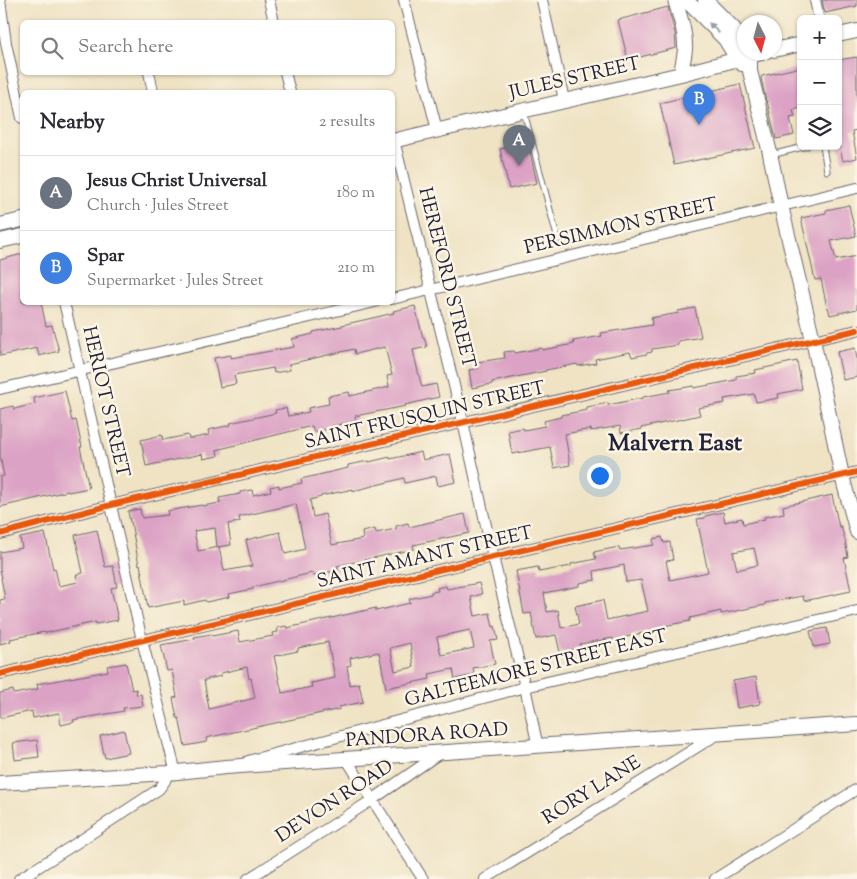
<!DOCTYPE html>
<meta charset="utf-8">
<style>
:root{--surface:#fff;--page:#f2f2f3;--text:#2b2b33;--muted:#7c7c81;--line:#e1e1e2;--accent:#1f6fb2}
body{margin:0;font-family:"Sorts Mill Goudy",serif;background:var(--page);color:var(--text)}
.controls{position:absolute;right:15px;top:15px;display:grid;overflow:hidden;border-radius:8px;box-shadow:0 1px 4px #0004}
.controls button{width:45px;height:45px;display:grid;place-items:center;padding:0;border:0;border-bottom:1px solid var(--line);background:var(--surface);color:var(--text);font:25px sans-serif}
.compass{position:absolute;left:737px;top:15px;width:45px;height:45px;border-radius:50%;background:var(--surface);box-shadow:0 1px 4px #0004;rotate:174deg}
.you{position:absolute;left:599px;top:475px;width:18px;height:18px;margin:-12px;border:4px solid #fff;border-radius:50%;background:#1a73e8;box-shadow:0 0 0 8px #1a73e833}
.badge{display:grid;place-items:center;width:32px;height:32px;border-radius:50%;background:var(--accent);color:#fff;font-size:16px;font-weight:700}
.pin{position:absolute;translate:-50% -41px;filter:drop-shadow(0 1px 2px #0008)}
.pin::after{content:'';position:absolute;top:26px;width:18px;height:15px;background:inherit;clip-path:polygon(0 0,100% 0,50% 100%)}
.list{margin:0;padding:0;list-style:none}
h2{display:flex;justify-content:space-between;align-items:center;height:65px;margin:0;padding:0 20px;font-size:21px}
h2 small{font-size:16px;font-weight:400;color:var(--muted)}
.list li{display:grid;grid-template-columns:32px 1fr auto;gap:15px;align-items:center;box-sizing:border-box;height:75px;padding:0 20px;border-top:1px solid var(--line)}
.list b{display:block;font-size:19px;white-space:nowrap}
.list p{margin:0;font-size:16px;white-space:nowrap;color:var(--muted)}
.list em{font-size:16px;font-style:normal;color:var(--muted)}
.icon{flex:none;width:28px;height:28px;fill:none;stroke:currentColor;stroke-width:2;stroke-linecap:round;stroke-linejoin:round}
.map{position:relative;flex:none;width:857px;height:879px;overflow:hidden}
.search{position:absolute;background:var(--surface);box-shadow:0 1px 4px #0004;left:20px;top:20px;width:375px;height:55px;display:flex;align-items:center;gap:12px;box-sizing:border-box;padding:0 18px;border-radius:8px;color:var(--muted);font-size:19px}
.panel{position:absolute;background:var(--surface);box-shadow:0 1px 4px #0004;left:20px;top:90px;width:375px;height:215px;border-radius:8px}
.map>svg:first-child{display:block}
.building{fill:#dca2c5;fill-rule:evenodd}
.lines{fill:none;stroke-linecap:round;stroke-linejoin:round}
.lane-casing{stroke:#6a666b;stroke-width:7}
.street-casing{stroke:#6a666b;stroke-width:12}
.secondary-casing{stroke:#6a666b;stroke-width:16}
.lane{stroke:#fff;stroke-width:5}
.street{stroke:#fff;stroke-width:10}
.secondary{stroke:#fff;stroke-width:14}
.cycleway-casing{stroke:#fcf5e5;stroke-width:9}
.cycleway{stroke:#e8590c;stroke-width:6}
.oneway{fill:#9c9ca7}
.labels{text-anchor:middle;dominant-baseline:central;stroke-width:5;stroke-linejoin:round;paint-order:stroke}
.street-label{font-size:19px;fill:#22223b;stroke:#fcf5e5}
.district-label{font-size:24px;font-weight:bold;fill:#22223b;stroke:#fcf5e5}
</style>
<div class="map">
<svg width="857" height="879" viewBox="0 0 857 879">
<rect width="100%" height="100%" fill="#fcf5e5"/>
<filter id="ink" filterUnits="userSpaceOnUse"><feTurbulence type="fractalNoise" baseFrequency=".02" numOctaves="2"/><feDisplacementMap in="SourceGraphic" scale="10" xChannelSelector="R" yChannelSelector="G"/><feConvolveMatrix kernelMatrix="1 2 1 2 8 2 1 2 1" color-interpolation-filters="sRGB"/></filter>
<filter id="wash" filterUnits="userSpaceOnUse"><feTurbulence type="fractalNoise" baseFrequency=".0096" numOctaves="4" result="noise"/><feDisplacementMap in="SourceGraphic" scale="20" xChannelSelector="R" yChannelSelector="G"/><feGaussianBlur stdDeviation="1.12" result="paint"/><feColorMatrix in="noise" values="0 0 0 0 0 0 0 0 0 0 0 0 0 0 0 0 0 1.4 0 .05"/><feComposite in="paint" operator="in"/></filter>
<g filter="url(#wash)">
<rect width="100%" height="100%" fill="#efe3c4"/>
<g id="blocks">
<!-- building -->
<path class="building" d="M822,0H857V6L825,13Z
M668,7L675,33L676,48L628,60L618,20Z
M857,57V130L852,131L857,158L843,161L838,140V60Z
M801,67V108L793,110L795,117L790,118L794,135L776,139L767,101H766L761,78L762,76Z
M740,84L755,148L674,165L660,103Z
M528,143L537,183L509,189L500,149Z
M849,205L856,236L831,241L836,260L857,256V309L830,315L828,307L827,308L821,279L815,280L801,218L826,213V210Z
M22,254V302H41L46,326L52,325L59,351L39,356L37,348L0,356V260Z
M415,306L423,338L424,337L427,347L413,350L418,372L422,387L436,384L439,397L405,405L406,406L355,416L356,421L332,426L333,428L314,432L312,426L224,448L217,450L218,456L203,459L202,454L146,466L141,440L162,435L163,440L188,435L189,439L209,435L208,430L231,425L230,423L276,413L275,410L286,408L288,416L309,412L308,408L329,404L328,396L349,392L350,396L389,387L387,376L392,375L385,347L355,354L354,349L289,364L290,370L274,373L273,368L234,375L236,384L220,387L214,358L231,355V358L294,347L292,339L313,334V332L342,326V325L394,313L393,311Z
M695,308L701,337L678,341V345L652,349V352L647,353V354L632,357L630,352L595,359L596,363L578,366L577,364L546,370V371L492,382V384L472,388L469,370L479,368L477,362L505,358L504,352L514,351L515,353L542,348V350L574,344L573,341L602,336L601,333L652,325L651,318L679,313L678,311Z
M855,348L857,359V377L843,380L837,352Z
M797,361L802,389L778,394L779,398L756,402L754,394L724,399L725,403L698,408L700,415L641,428L642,429L621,433L620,426L591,431V429L565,434L570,465L554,468L550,447L512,454L508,431L523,428L524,430L545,426L544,421L561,417V415L587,410V407L608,403V405L643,398V397L670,392L669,390L694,386V388L736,380V376L756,373L755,370Z
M65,391L72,421L76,420L82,447H80L89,488L68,492V491L0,507V477L4,476L0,456V409L13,406L14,409L35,404L34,398Z
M421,452L423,460L450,454L456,482L438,486L436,476L405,483L404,478L353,491V489L321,496V497L310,500L313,517L325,514L332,545L363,539L362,532L375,529L376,533L396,529V526L408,523L409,527L465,514L469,533L413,545L414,549L337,566L338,570L313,576L312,573L253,587V589L229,594L230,597L206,602L205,600L184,605V601L148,608L140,564L139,565L131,522H130L128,511L140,509L142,518L168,515L167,511L202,505V506L220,503L219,498L240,494V492L252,490L253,495L271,491L270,487L279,485V488L302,483L301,479L348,468V465L369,461V462L390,457V459ZM296,504L305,549L285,554L280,532L246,540L252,566L224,571L219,547L198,551L194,531L215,528L217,547L231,545L228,524L240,522L239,517Z
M832,495L839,527L841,526L845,540L848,557L844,558L851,591L804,601L803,596L765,603V605L721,614V611L690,618V621L663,626V628L613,640V638L580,644L581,648L560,652L556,635L536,639L531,613L524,614L516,571L538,567L539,572L571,566V564L596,559L594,552L619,547L620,550L654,545L653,539L662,537L664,543L670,542L673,560L666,561L670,580L708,572L697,519L705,518V516L723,512L725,522L742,518L743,524L765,519L764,517L784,513L783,506ZM754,548L758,565L737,570L733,552ZM624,565L626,582L641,580L648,611L607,620L603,600L575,606L579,624L561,628L558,610L547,612L544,593L579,586V583L595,580L594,571Z
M97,530L105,567L113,566L117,587L111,588L118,620L96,624V622L45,633L44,632L10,639L11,641L0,644V600L5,599L1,578H2L0,570V552L22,548L20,538L45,533L53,569L55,568L59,586L78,582L76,575L83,573L75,535Z
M479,583L482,594L471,597L475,616L490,613L493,627L495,626L498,640L490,641L495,664L473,668L474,675L455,679L453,669L429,674L430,679L386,688L379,652L350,658L351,665L347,666L350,685L359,683L363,702L339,707L340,709L206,738L207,742L185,746L179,718H177L173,698L177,697L172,670L167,671L161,645L195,639L194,637L212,634V636L238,631L240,642L273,636L272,633L278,632L277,628L286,626L287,628L376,608V611L410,603L409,599L431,594V592L438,591L437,588L446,586L447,589ZM470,630L474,648L441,655L437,637ZM328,642L335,678L311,683L312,687L282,693L274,656L298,651V648ZM410,643L414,667L395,671L390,648ZM247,667L249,679L251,678L255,698L209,709L204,680L221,676V673Z
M827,628L830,644L814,647L810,631Z
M126,663L132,690L136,689L137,695L141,694L143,706L123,708L124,711L73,720L74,722L61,725L59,713L33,718L32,711L0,718V693L13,690L14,694L38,689L37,684L108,671L107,666Z
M756,677L760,704L737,708L733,681Z
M124,730L129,753L105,758L100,736Z
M37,740L39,757L15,760L13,743Z"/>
</g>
</g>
<g filter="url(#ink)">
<use href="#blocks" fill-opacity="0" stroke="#6a666b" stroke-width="1"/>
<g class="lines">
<!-- lane casing -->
<g class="lane-casing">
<path id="lane" d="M524,112L558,240
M823,146L827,171
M771,155L807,146"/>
</g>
<!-- street casing -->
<g class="street-casing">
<path id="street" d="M0,0L6,43L22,118
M269,0L274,22
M404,0L437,130
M542,0L564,100
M815,0L819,19
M149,72L153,92
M285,72L290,92
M394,140L463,422L493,557L525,687L538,747
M392,299L857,188
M64,302L142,640L176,773
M0,389L375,302
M0,534L111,505L857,330
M0,674L493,557L857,472
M347,760L423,879
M248,761L525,687L857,611
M19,879L72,846L159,789L165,781L168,773
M248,879L372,800L440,753
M485,879L718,734
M715,879L857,789"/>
</g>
<!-- secondary casing -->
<g class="secondary-casing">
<path id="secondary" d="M675,0C680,17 686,33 685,50C684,58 682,66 681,74
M686,0L725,39L737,59L742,64
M705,0L734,29L744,46
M838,35L857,31
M774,50L801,44
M748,52L750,56V71L769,149L781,206L813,340L842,476L857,532
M392,141L681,74L765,52
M0,225L22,220
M0,241L22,236
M0,783L168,773L226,767L857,724"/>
</g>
<!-- lane -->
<use href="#lane" class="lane"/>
<!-- street -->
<use href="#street" class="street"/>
<!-- secondary -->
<use href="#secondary" class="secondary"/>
<!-- cycleway casing -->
<g class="cycleway-casing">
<path id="cycleway" d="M0,534L111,505L857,330
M0,674L493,557L857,472"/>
</g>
<!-- cycleway -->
<use href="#cycleway" class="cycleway"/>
</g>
<!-- one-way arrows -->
<defs><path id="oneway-solid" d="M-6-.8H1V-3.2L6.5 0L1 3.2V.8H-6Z" transform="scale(1.25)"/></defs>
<use class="oneway" href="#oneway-solid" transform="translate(714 28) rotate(-135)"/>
</g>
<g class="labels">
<!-- street labels -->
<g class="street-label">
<text transform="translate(575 79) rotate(-13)">JULES STREET</text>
<text transform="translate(621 227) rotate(-13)">PERSIMMON STREET</text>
<text transform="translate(446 278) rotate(76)">HEREFORD STREET</text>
<text transform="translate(105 402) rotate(77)">HERIOT STREET</text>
<text transform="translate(425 416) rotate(-13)">SAINT FRUSQUIN STREET</text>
<text transform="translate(425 558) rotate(-13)">SAINT AMANT STREET</text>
<text transform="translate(536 669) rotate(-14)">GALTEEMORE STREET EAST</text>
<text transform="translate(427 736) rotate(-4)">PANDORA ROAD</text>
<text transform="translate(592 791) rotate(-32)">RORY LANE</text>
<text transform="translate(335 802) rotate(-33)">DEVON ROAD</text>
</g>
<!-- district labels -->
<g class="district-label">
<text x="675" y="444">Malvern East</text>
</g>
</g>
</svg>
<div class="controls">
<button>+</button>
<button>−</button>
<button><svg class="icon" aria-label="layers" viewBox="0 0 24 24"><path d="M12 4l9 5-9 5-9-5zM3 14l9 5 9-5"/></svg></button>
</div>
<svg class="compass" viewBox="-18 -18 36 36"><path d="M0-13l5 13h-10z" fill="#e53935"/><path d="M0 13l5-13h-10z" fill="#7c7c81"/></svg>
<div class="you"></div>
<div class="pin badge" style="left:519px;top:166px;background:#6b7280">A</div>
<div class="pin badge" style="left:699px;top:125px;background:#3f7fe0">B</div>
<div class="search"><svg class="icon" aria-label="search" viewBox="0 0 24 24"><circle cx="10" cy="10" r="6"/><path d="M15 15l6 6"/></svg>Search here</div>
<section class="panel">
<h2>Nearby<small>2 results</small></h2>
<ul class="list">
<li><span class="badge" style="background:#6b7280">A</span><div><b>Jesus Christ Universal</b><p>Church · Jules Street</p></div><em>180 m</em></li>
<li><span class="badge" style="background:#3f7fe0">B</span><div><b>Spar</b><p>Supermarket · Jules Street</p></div><em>210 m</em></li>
</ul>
</section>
</div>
